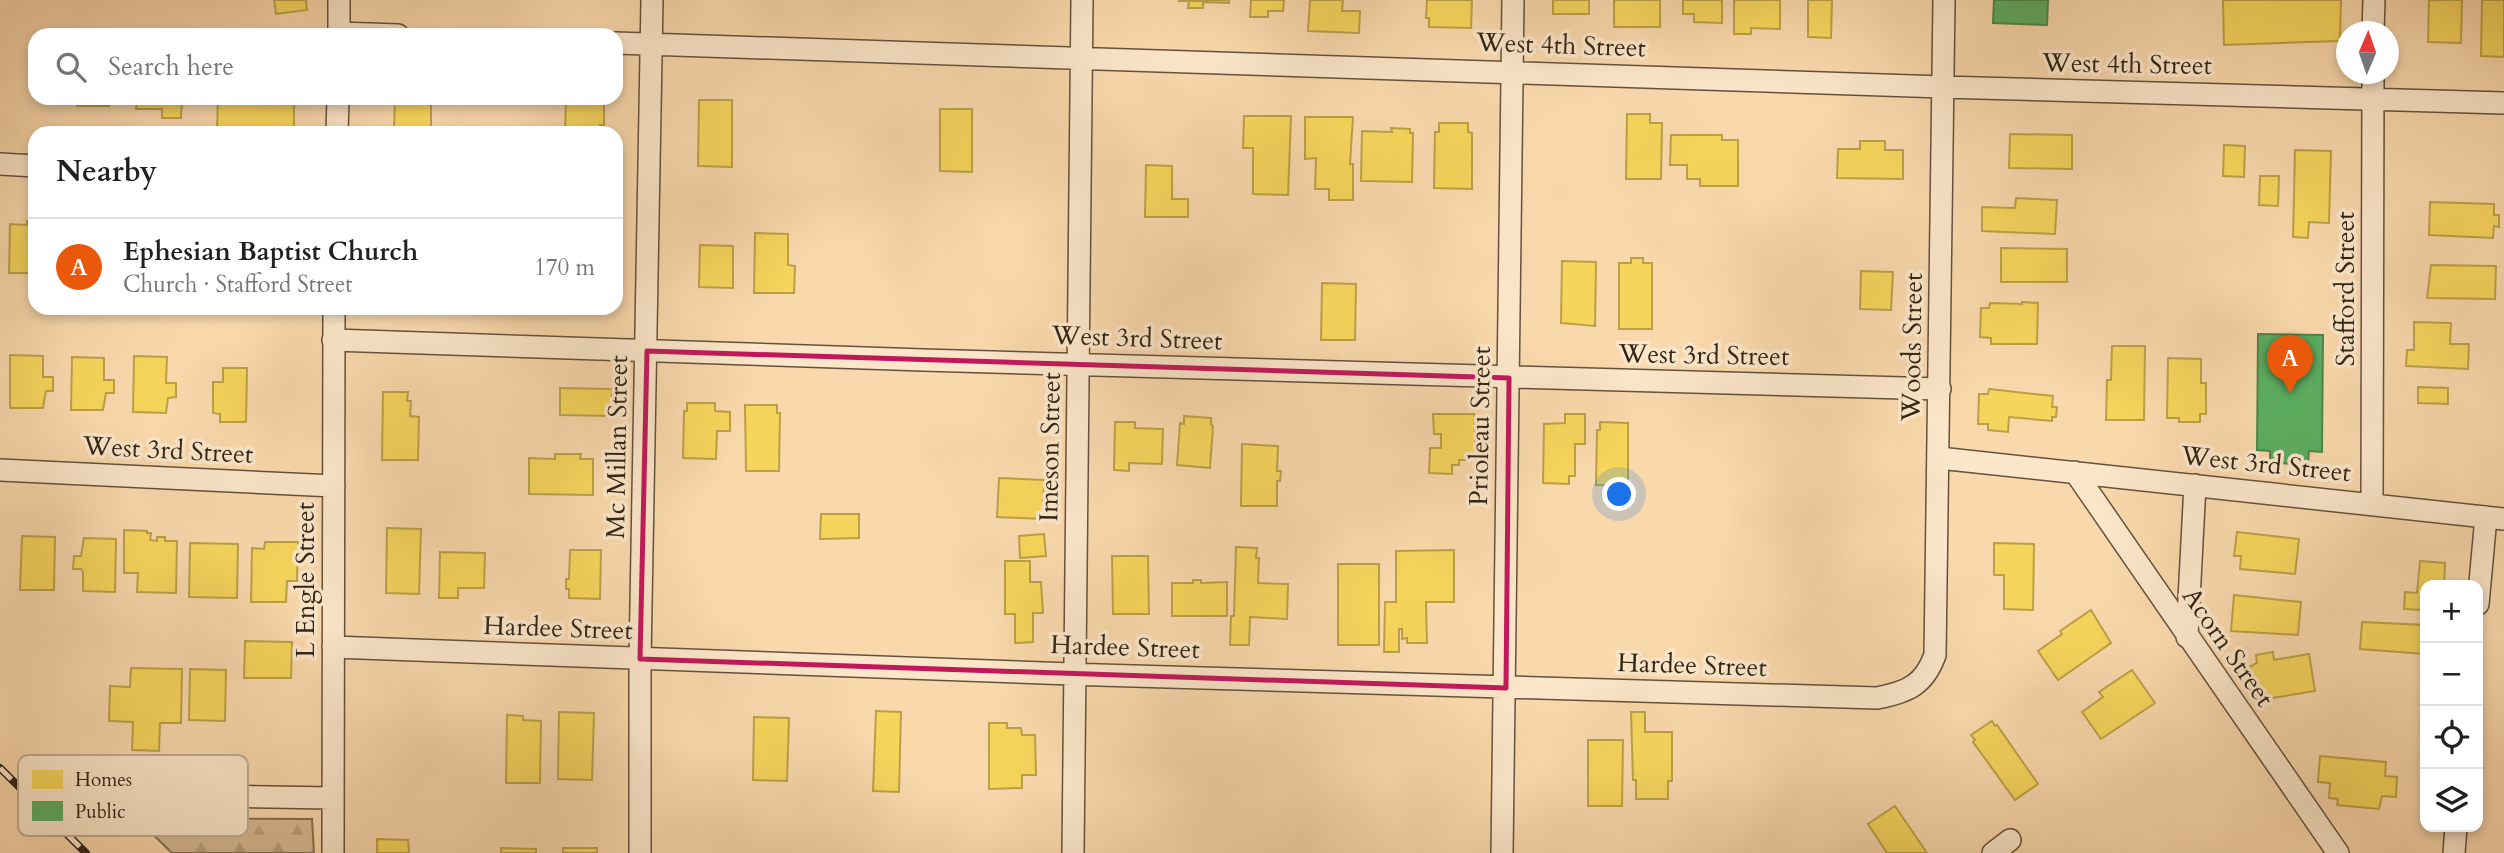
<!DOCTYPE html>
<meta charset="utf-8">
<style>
:root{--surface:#fff;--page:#f2f2f2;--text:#202124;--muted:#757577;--line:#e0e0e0;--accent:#ea580c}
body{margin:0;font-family:Cardo,serif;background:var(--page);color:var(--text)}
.controls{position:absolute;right:21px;bottom:21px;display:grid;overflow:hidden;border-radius:14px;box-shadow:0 4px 10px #0003}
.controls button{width:63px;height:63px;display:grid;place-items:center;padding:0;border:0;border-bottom:2px solid var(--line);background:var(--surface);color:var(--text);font:35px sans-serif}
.compass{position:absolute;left:2336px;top:21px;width:63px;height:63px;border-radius:50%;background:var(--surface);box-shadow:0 4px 10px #0003;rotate:2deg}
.you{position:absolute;left:1620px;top:495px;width:24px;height:24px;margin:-18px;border:5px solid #fff;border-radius:50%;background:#1a73e8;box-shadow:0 0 0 10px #1a73e833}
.badge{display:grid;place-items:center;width:46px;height:46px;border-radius:50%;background:var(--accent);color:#fff;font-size:23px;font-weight:700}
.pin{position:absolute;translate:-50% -58px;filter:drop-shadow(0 2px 4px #0008)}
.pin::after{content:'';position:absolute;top:37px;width:24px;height:21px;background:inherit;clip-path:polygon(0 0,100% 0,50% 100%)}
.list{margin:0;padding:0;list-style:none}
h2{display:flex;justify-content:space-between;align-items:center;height:91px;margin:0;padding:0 28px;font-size:30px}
h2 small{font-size:23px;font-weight:400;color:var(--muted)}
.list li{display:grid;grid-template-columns:46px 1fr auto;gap:21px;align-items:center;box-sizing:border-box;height:98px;padding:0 28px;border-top:2px solid var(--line)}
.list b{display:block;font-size:26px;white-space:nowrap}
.list p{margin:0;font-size:23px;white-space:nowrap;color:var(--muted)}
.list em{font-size:23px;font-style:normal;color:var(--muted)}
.icon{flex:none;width:38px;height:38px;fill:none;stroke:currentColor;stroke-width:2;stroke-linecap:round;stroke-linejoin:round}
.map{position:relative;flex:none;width:2504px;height:853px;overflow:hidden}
.search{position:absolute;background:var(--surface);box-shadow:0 4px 10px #0003;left:28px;top:28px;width:595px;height:77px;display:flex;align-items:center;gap:18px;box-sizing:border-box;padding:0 24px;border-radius:21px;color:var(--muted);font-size:26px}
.panel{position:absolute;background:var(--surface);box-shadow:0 4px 10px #0003;left:28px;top:126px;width:595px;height:189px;border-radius:21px}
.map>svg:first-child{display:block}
.forest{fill:url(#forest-firs);stroke:#847054;stroke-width:2}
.homes{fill:#f6d55c;stroke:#bba047;stroke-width:2}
.public{fill:#5aae61;stroke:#4e854a;stroke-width:2}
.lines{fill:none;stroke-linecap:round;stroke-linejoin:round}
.street-casing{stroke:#64523c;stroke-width:24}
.street{stroke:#fbe6c9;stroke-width:21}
.rail-casing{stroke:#322516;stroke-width:8}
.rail{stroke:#fbe6c9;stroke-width:5;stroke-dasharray:16;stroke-linecap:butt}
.marked{fill:none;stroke:#c2185b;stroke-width:5;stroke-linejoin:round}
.labels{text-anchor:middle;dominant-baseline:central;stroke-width:7;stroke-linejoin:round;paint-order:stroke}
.street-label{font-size:26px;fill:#322516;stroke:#fbe6c9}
.key{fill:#fbe6c9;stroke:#bfac93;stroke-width:2}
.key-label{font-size:19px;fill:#322516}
</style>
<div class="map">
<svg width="2504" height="853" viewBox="0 0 2504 853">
<defs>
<pattern id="forest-firs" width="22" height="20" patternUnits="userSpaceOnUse" patternTransform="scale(1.75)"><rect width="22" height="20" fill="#d7ba92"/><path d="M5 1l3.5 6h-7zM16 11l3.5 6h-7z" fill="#b9a07d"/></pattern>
</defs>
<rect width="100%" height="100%" fill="#f9d8ac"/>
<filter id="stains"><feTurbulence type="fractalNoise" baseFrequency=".00286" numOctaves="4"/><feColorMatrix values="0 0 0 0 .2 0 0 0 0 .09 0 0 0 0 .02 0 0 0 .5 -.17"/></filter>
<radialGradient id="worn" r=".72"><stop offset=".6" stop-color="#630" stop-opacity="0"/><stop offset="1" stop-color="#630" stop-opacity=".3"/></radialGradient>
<!-- forest -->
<path class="forest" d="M136,818L312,819L314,853H172Z"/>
<!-- homes -->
<path class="homes" d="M274,0H306L307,10L276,14Z
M1229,0V3L1203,2V8H1188L1189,1H1178Z
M1251,0H1284L1283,11H1268V17H1250Z
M1310,0H1343L1342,11H1360L1359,33L1308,31Z
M1427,0H1472L1471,28L1429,27V18H1426Z
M1553,0H1589V14H1553Z
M1614,0H1660V27H1614Z
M1683,0H1722V23L1694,22V14H1683Z
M1734,0H1780V29L1751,28V34H1734Z
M1808,0H1832L1831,38L1808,37Z
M2223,0H2341L2340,41L2224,45Z
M2429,0H2462L2461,43L2428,42Z
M2482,0H2504V57L2481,56Z
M77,98H109V106H77Z
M137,98H182L181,118H162V109H136Z
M218,98H294V130L217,129Z
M395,98H431V133H386V127L394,128Z
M566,98H604V126L600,125V133H565Z
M699,100H732V167L698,166Z
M940,109H972V172L940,171Z
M1627,114H1650V123H1662L1661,179H1626Z
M1244,116H1291L1288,195L1253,194V148H1243Z
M1305,117H1353L1350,164H1353V200H1329V189H1315L1316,158L1305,159Z
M1439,123H1468V132L1472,133V189L1434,188L1435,132H1439Z
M1391,128L1410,129V133H1413L1412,182L1361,181L1362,131L1392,132Z
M2010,134L2072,135V169L2009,168Z
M1671,135H1722V140H1738V186H1700V179H1687V165H1670Z
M1860,141H1885V150H1903V179L1837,178L1838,149H1860Z
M2224,145L2245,146L2244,177L2223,176Z
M2295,150L2331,151L2329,223L2309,222L2308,238L2293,237Z
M1146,165L1172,166V199H1188V217H1145Z
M2260,176H2279L2278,206L2259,205Z
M2016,198L2057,200L2055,234L1982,231V207L2015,208Z
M2430,202L2494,204V215H2499V227L2494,226L2493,238L2429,235Z
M27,221H35V273H9L10,224L27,225Z
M755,233L788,234V265L795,266L794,293H754Z
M700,245L733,246V288L699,287Z
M2001,248L2067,249V282H2001Z
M1631,258H1643V263H1652V329H1619V263H1631Z
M1562,261L1596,262L1595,326L1561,323Z
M2431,265L2496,266L2495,299L2427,298Z
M1861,271L1893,272L1891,310L1860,309Z
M1322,283L1356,284L1355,340H1321Z
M2022,302L2038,303L2037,344H1991V338L1980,337L1981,308H1989L1990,303L2022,304Z
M2414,322L2451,323L2450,344H2469L2468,369L2406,366L2407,350H2414Z
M2112,346H2145L2144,420H2106L2107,380H2111Z
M10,355L43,356V377H53V391H46L43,408H10Z
M134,356L167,357L166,383H176V397L168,398L166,413L133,412Z
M72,357L104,358V380H114V393H106L103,410H71Z
M2168,358L2201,359V383H2206V414H2200V422H2179V418H2167Z
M223,368H247L246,422H220V414L213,413V382H223Z
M2418,387L2448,388V404L2418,403Z
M560,388L612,389L611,416L560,415Z
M1989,389L2053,396L2052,407H2057L2056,417H2052V421L2009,417L2008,432L1988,430V424H1978L1979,394H1988Z
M383,392H408L407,401H411L410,416L419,417L418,460H382Z
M687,403H715V411L730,412V431H717L716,459L683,458L684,411H687Z
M745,405H777V413H780L779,471H746Z
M1433,414H1474L1476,460H1459V465H1452V474L1429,473L1430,448H1441V434H1434Z
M1565,414H1585V444H1575V476H1569V484L1543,483L1544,424L1565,423Z
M1184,416L1211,418V425L1213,426L1210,468L1177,465L1180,423L1184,424Z
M1115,422H1135V428L1163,429L1162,464L1129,463V471L1114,470Z
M1600,422L1628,423V486L1596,485L1597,430H1600Z
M1242,444L1278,446L1277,471H1281L1280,481H1277V506H1241Z
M555,454H581L580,459H593V495L529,494V458L555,459Z
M999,478L1044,480L1043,519L997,517Z
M821,514H859V538L820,539Z
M387,528L421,529L419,594L386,593Z
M124,530L147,531V533H151L150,540L157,541V537H165V541H177L176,593L137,592L138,573H124Z
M2237,532L2299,539L2295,574L2240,569L2241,556H2234Z
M1044,534L1046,556L1020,558L1019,536Z
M22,536L55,537L54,590H20Z
M84,538L116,539L115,592L83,591V572L81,569H73L74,556H81Z
M265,542H298L297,581H287L286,602H251L252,548L264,549Z
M190,543L238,544L237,598L189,597Z
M1994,543L2034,544L2033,610L2004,609V575H1994Z
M1236,547L1257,548L1256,558H1259L1258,583L1288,584L1287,619L1250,617L1249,645H1230L1231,616H1234Z
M570,550H601L600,599L569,598V589H566V579H569Z
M1454,550V602H1426L1427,643H1407V638L1402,639V629H1399V652H1384L1385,602H1396V551Z
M440,552L485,553L484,588H458V598H439Z
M1112,556H1148L1149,614H1113Z
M1005,561H1030V582H1041L1043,613H1033V642L1015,643V614H1005Z
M2420,561L2445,563L2444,585H2425V610L2404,609L2405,592L2417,593Z
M1338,564H1379V645H1338Z
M1193,580H1201V583L1227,582V616H1172V583H1193Z
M2234,595L2301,602L2298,635L2231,631Z
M2091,610L2111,643L2058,680L2038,651L2062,634L2060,631Z
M2362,622L2425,625V654L2360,649Z
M245,641L292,642L291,678H244Z
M2273,652L2274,660L2309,654L2315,691L2260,700L2256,678L2251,679L2249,667L2257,663L2256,655Z
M131,668L182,669L181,723H160L159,751L132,750L133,722L109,721L110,686L130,687Z
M190,669L226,670L225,721L189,720Z
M2132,670L2155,703L2101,739L2082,712L2103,697L2099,692Z
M876,711L901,712L899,792L873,791Z
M559,712L594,713L592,780L558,779Z
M1631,712H1645V732H1672V781H1668V799H1636V780H1633Z
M507,715L523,716V720L541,721L540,783H506Z
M754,717L789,718L787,781L753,780Z
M1992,721L1995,726L1997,725L2038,784L2015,800L1973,742L1975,740L1971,735Z
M989,723H1007V728H1021L1022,735H1035L1036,775H1022V788L989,789Z
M1588,740H1623L1622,806H1588Z
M2320,756L2386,762L2385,776L2397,777L2396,797L2382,796L2379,809L2337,805L2338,799L2329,798L2330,783L2318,782Z
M1895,806L1927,853H1887L1868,824Z
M377,839L408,840L409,853H377Z
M501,848L536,849V853H501Z
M563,848H597V853H563Z"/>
<!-- public -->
<path class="public" d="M1994,0H2048L2047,25L1993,23Z
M2258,334L2323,335L2322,452L2309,451L2308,464L2270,463V451L2257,450Z"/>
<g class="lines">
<!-- street casing -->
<g class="street-casing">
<path id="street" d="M2373,32L2374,0
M339,33L398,35
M339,35V0
M616,43L1943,87L2504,103
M337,133L338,98
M0,164L35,166
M333,340L923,360L1940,389
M1939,458L2504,519
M0,470L334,486
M2075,472L2338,853
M2372,504L2373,74
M2478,604L2486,517
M2187,637L2195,485
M333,647L1099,675L1877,698C1908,692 1924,685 1935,655L1944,0
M154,795L333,798
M333,853L334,308
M640,853V659L652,0
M1073,853L1082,0
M1502,853L1513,0
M1993,853L2010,840
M2454,853L2456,827"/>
</g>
<!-- street -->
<use href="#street" class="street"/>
<!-- rail casing -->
<g class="rail-casing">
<path id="rail" d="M0,768L86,853"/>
</g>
<!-- rail -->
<use href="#rail" class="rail"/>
</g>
<!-- marked area -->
<path class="marked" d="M647,351L1509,378L1506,688L640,659Z"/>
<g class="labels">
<!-- street labels -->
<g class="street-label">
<text transform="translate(1561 45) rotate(2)">West 4th Street</text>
<text transform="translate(2127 64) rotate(1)">West 4th Street</text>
<text transform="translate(2345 289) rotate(-90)">Stafford Street</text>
<text transform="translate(1137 338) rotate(2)">West 3rd Street</text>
<text transform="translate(1912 347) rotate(-89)">Woods Street</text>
<text transform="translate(1704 355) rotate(1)">West 3rd Street</text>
<text transform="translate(1480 426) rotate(-89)">Prioleau Street</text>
<text transform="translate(617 447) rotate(-89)">Mc Millan Street</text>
<text transform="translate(1050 447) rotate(-89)">Imeson Street</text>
<text transform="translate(168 450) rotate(3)">West 3rd Street</text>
<text transform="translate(2266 464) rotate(6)">West 3rd Street</text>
<text transform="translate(305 580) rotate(-90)">L Engle Street</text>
<text transform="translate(558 628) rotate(2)">Hardee Street</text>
<text transform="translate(1125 647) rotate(2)">Hardee Street</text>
<text transform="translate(2228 647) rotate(55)">Acorn Street</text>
<text transform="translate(1692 665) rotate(2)">Hardee Street</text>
</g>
</g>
<!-- legend -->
<rect x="18" y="755" width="230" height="81" rx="10" class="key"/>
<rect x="32" y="770" width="31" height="19" fill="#f6d55c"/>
<rect x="32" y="801" width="31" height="20" fill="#5aae61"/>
<g class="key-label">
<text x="75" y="786">Homes</text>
<text x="75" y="818">Public</text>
</g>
<rect width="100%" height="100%" filter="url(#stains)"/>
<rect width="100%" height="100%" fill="url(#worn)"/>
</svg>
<div class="controls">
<button>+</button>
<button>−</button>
<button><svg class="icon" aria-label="locate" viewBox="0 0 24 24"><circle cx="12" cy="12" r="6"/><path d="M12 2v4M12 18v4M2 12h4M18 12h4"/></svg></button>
<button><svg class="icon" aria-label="layers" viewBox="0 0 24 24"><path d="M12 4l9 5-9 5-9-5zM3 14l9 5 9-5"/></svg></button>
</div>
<svg class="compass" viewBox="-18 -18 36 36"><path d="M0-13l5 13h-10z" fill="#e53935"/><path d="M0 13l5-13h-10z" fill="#757577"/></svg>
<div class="you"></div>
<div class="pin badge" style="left:2290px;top:393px">A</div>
<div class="search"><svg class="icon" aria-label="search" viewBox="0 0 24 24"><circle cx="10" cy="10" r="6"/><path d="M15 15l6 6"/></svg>Search here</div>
<section class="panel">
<h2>Nearby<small></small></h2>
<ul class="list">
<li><span class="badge">A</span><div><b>Ephesian Baptist Church</b><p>Church · Stafford Street</p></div><em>170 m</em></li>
</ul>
</section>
</div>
